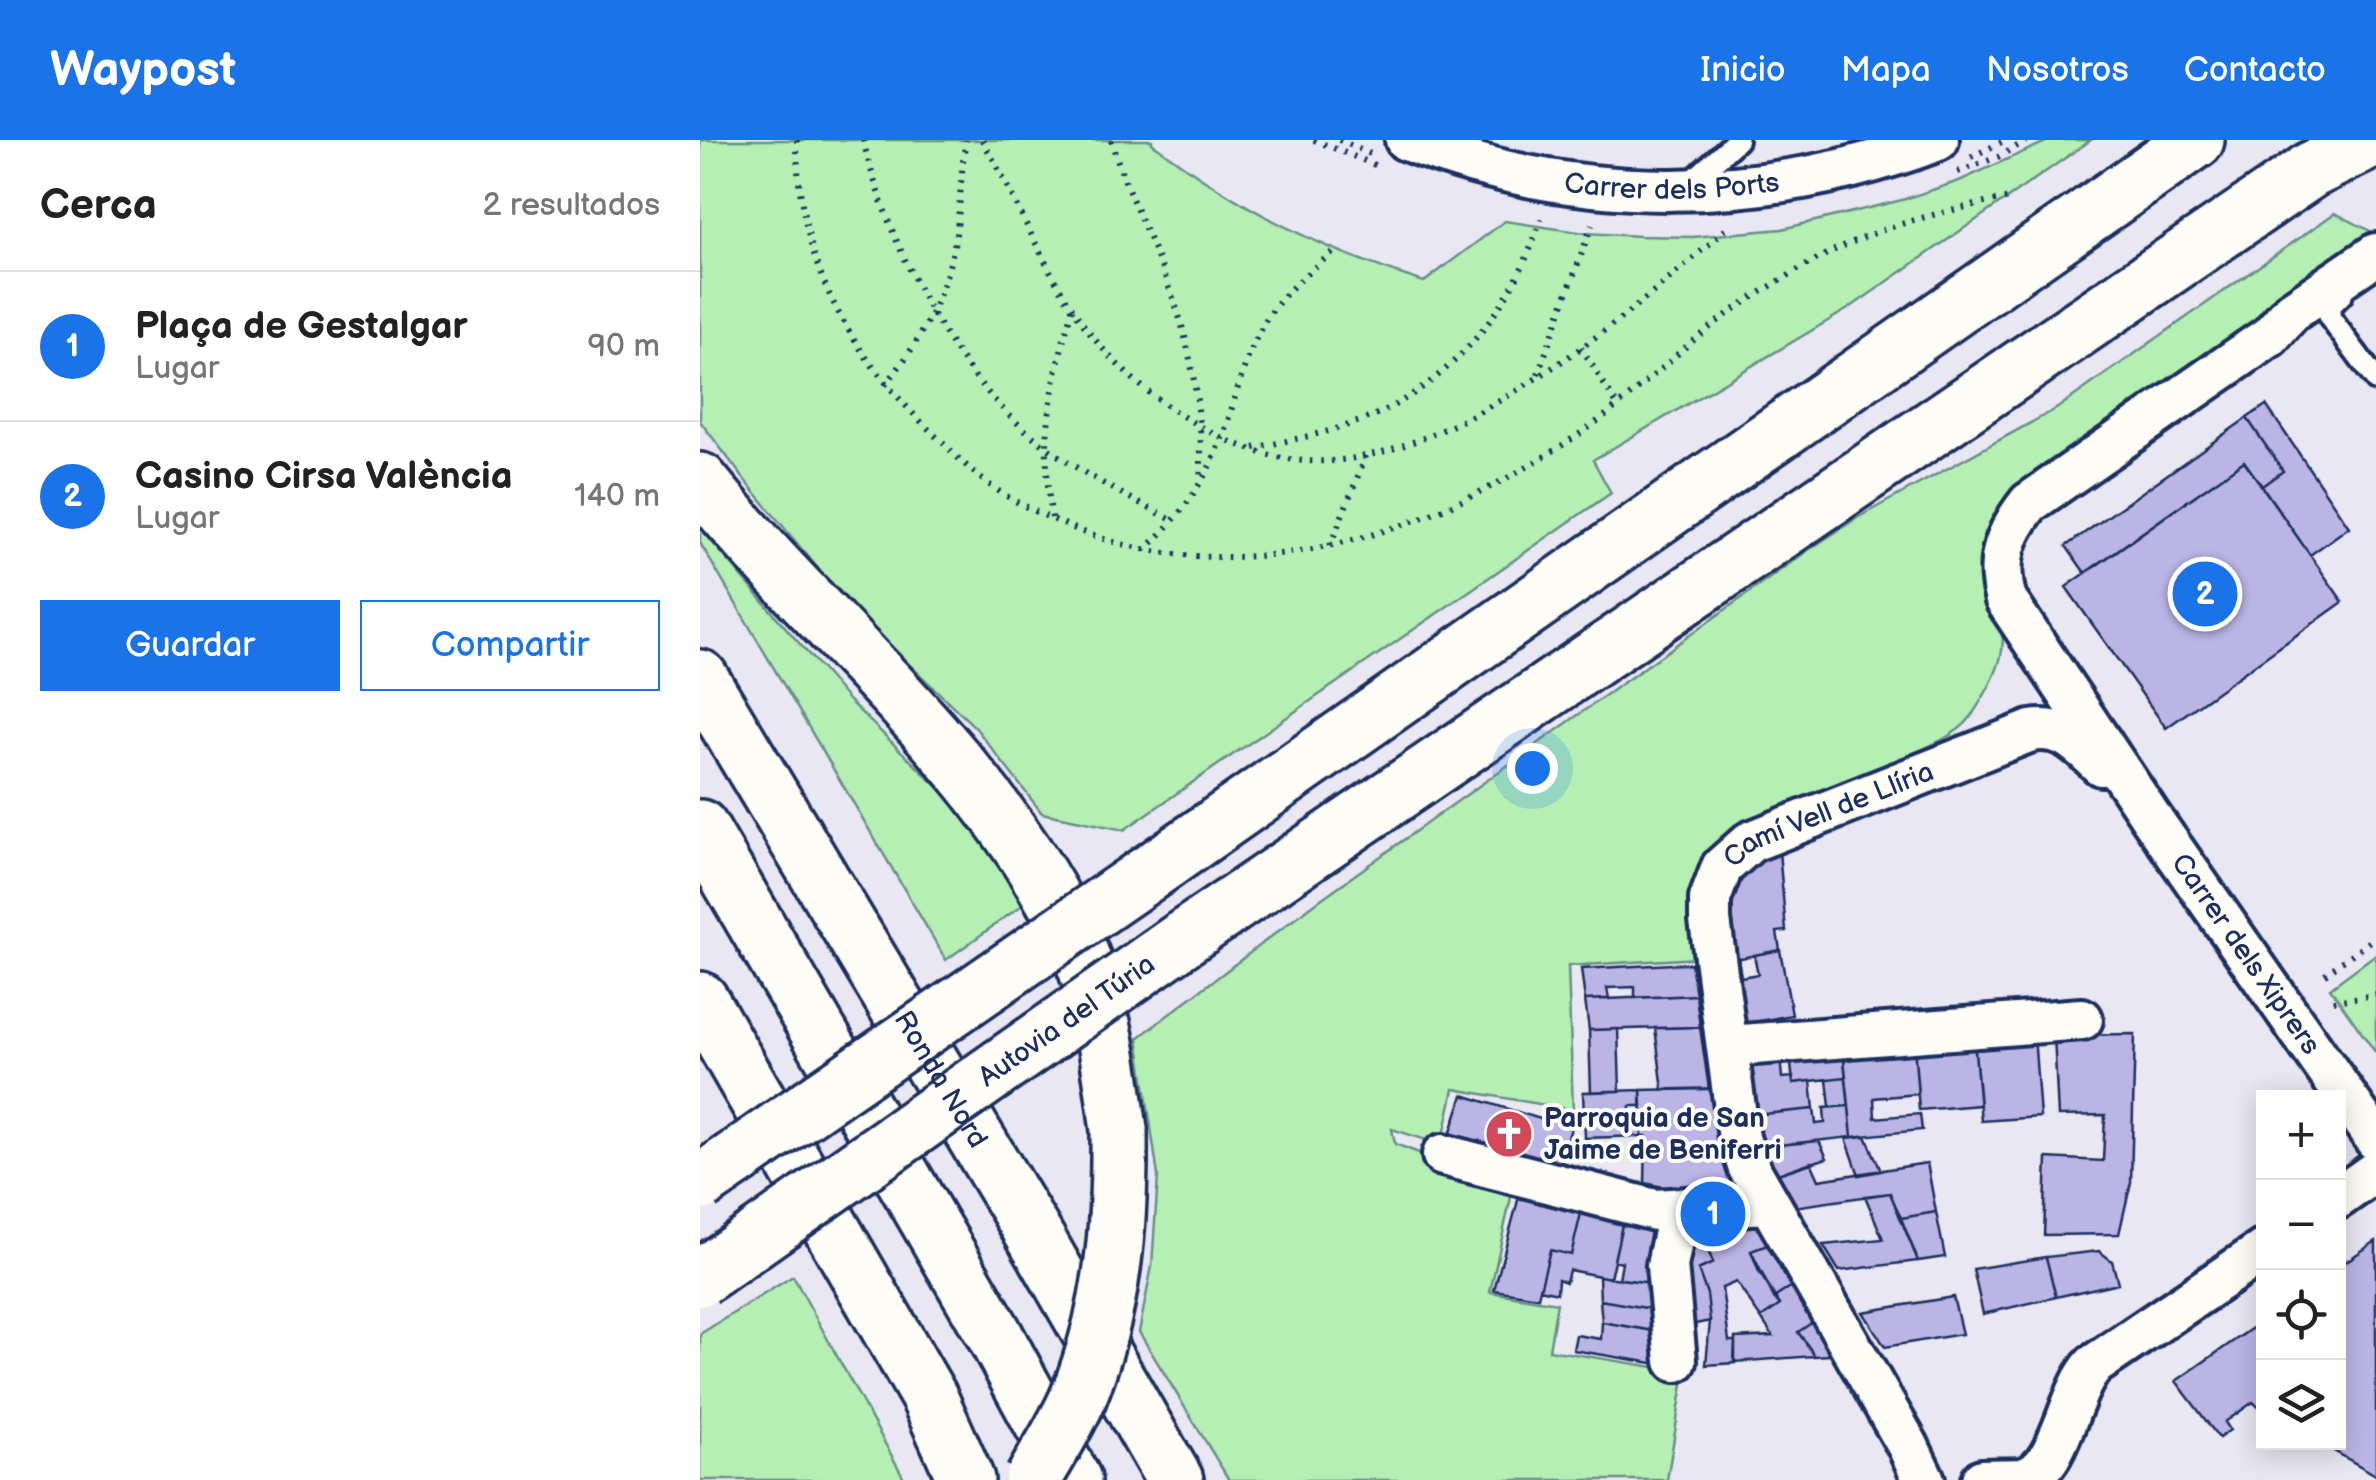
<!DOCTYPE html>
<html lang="es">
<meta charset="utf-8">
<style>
:root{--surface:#fff;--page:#f6f6f6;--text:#222;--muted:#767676;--line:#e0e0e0;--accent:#1a73e8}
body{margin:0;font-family:"Balsamiq Sans",sans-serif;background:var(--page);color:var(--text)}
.controls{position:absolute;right:30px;bottom:30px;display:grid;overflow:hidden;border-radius:0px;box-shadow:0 5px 25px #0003}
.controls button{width:90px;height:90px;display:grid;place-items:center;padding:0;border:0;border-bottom:2px solid var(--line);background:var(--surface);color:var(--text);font:50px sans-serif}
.you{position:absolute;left:832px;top:628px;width:35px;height:35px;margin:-25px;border:8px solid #fff;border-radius:50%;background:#1a73e8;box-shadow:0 0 0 15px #1a73e833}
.badge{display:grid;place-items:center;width:65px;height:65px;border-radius:50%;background:var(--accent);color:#fff;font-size:32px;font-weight:700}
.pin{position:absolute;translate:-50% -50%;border:5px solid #fff;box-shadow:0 2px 10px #0006}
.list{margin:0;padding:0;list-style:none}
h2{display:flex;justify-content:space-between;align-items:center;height:130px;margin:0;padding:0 40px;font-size:42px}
h2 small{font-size:32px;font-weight:400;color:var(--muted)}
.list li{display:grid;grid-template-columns:65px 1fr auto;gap:30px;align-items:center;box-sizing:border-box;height:150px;padding:0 40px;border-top:2px solid var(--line)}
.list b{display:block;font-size:38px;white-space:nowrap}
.list p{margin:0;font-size:32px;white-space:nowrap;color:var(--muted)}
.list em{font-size:32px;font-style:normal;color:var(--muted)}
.actions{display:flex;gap:20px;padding:30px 40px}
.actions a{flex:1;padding:22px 0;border:2px solid var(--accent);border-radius:0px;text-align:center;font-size:35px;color:var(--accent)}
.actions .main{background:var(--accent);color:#fff}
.icon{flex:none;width:55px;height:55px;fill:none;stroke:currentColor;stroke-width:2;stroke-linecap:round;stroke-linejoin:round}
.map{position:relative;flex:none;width:1676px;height:1340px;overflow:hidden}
header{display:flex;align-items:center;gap:60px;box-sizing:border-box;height:140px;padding:0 50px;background:var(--accent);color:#fff}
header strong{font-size:48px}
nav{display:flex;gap:55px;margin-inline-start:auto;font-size:35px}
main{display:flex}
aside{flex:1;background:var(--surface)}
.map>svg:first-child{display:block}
.green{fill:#b5efb4;stroke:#688f89;stroke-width:2.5}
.building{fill:#bbb5e6;stroke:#1b2f5e;stroke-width:2.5}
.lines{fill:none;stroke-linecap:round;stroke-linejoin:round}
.lane-casing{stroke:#1b2f5e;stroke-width:28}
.street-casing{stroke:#1b2f5e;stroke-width:48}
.highway-casing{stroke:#1b2f5e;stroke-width:62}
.path{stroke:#1b2f5e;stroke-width:6;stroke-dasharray:2.5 8;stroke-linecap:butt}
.lane{stroke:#fdfcf7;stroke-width:20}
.street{stroke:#fdfcf7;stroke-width:40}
.highway{stroke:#fdfcf7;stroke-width:55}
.highway-bridge-casing{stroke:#1b2f5e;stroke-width:62;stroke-linecap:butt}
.highway-bridge{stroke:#fdfcf7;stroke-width:55}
.labels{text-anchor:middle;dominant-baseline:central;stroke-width:8;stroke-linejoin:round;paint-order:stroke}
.street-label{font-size:28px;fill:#1b2f5e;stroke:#fdfcf7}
.poi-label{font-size:28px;font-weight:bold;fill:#1b2f5e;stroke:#fdfcf7;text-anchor:start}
</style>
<header>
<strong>Waypost</strong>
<nav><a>Inicio</a><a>Mapa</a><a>Nosotros</a><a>Contacto</a></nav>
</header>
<main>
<aside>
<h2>Cerca<small>2 resultados</small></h2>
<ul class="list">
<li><span class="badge">1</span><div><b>Plaça de Gestalgar</b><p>Lugar</p></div><em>90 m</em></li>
<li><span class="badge">2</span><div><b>Casino Cirsa València</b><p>Lugar</p></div><em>140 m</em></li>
</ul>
<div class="actions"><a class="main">Guardar</a><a>Compartir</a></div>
</aside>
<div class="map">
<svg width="1676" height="1340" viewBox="0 0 1676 1340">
<rect width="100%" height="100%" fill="#e9e7f2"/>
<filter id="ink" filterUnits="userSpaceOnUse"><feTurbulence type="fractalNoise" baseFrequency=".01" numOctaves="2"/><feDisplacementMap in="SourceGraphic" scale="20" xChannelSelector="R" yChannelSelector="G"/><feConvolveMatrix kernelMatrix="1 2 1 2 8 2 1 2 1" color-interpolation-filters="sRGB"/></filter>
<g filter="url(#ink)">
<!-- green -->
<path class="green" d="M0,0H452V3C542,70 617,108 724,142L805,81L885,93L940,96L993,97L1082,89L1202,60L1259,41L1350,0H1391L1148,169L893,320L911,353L424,690L342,673L275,587L175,492L129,442L44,339L0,281Z
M1635,73L1676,94V104L1295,379C1284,401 1274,428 1283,452C1288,466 1299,479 1302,494C1307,521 1284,557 1270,578C1258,595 1224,609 1205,617C1156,637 1016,686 996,735C986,760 995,793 998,818L868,826L873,970L754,949L742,1005L692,989L695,1004L813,1048L790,1152L857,1163L849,1210L985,1232L967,1340H529L439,1192L452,1126L458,1036L438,898L614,764L1110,409L1157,378L1356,269Z
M0,388L149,561L264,672L328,761L246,820L0,403Z
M1676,814V913L1630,848Z
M93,1136L205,1340H0V1194Z"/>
<!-- building -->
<path class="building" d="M1566,265L1649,387L1610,415L1562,346L1583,331L1547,278Z
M1547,278L1583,331L1562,346L1544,321L1385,433L1366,406Z
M1544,321L1643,462L1466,588L1366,447Z
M1079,711L1086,791L1077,792L1080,810L1031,820L1028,749L1056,719Z
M1080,810L1092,875L1043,884L1031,820L1038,818L1041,837L1058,834L1054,815Z
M991,823L996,855L935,858V847L907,848L909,859L885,860L881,829Z
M996,855L1000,887L889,890L885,860Z
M1000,887L1009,949L963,950L955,888Z
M918,889L920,951L891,952L889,890Z
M1435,894L1431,1042L1419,1094L1344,1095L1347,1018L1403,1021L1405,975L1358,976L1354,895Z
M1334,895L1340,977L1281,981L1274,900Z
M1274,900L1280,965L1219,970L1214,905Z
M1214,905L1218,954L1174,958L1175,978L1220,974L1222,990L1152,997L1143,911Z
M1143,911L1146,937L1093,943L1090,915Z
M1080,916L1082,938L1093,937V943L1111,941L1114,969L1053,975L1045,919Z
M1146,937L1149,966L1130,967L1127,939Z
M1023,948L1032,1046L963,1052V1047L945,1043L946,996H942L941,950Z
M941,950L942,966H930V978H942V996L885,998L883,952Z
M763,955L850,982L852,977L866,980L865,986L871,988L857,1034L748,1001Z
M1149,966L1152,997L1059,1007L1053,975L1114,969L1116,984L1125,983L1124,968Z
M1166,996L1181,1031L1159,1035L1146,998Z
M1119,1001L1127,1018L1072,1036L1059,1007Z
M1111,1022L1119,1040L1227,1023L1236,1072L1201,1078L1190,1053L1087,1068L1072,1036Z
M821,1049L883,1065L871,1115L850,1110L838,1157L794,1150Z
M1190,1053L1218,1121L1139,1131L1123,1105L1183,1099L1165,1056Z
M883,1065L924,1076L910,1138L869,1130L866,1142L858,1139L857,1153L840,1149L850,1110L871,1115Z
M1236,1072L1245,1117L1218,1121L1201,1078Z
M924,1076L966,1087L960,1144L919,1139L922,1122L914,1120Z
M1063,1079L1073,1103L1051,1111L1059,1132L1080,1165L1061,1178L1036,1142L1022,1148L1029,1201H1035V1223L1006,1225L1010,1181L1007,1154L998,1130L1013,1123L1005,1101Z
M1676,1101V1335L1618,1302H1638V1127Z
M1005,1103L1013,1123L998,1130L1007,1154L1010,1181L986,1186L975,1113Z
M1073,1103L1095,1144L1074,1158L1051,1111Z
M1399,1111L1412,1121L1418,1143L1356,1157L1346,1117Z
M1346,1117L1356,1157L1283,1174L1273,1129Z
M899,1136L960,1144L963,1171L900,1160Z
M1095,1144L1119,1178L1098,1192L1115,1216L1034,1222L1035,1198L1073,1196L1061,1178L1080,1165L1074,1158Z
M1253,1157L1262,1194L1185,1207L1163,1172Z
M900,1160L963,1171L965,1193L902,1182Z
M1119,1178L1145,1214L1115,1216L1098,1192Z
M1564,1180V1272L1553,1262L1525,1282L1530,1290L1519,1298L1476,1241Z
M902,1182L965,1193V1225L873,1210L876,1195L901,1199Z"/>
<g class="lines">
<!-- lane casing -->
<g class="lane-casing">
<path id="lane" d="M987,46L1037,0
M1642,154L1629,167L1630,178L1676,240"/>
</g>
<!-- street casing -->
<g class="street-casing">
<g id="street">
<path id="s1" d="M706,0C877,68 1067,65 1238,0"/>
<path id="s2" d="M1676,114L1591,172L1570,196L1329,363C1304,395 1295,421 1306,460L1452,679L1676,1000"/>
<path d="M1029,906L1382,879"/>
<path d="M743,1015L955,1070L1067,1063"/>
<path d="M1638,1058L1676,1031"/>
<path d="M976,1221L967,1126L976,1082"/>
<path id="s3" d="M1224,1340L1208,1306L1048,1026L1039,998L1010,780V759L1022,727L1050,702L1331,591C1363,585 1379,605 1401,625"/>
<path d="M1282,1340C1295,1339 1309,1340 1321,1339C1361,1333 1366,1255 1394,1225L1564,1110"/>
</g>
</g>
<!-- highway casing -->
<g class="highway-casing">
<g id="highway">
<path d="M0,341C124,494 300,630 380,813C404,868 411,931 419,990"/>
<path id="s4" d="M0,538L332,1091L475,1340"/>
<path d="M0,688L293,1192L373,1340"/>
<path d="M449,733L1496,0"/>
<path d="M487,796L1611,30L1672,0"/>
<path d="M0,860L229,1257L266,1340"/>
</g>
</g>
<!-- path -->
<path class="path" d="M97,0C97,128 152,218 243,303C256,316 269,329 283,340C305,357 331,370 357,381C538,464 742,392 895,283C930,258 962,227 995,199C1029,171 1068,147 1105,126C1169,88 1238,72 1310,58
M163,0C187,100 249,228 330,294C373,330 424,355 474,381
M282,0C323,68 350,150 404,210C452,264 532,316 606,321C743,330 932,176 1028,87
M411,0C427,55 454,104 473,158C491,206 505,289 500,340
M614,0L682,28
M639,0L675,16
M1271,17L1306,0
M1258,32L1298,17L1328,0
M881,207L917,265
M838,234L892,85
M185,245C221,202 245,155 255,100C261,67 260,33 266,0
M554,308C595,299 640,291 679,273C759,235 815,162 841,79
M352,378C339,302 352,239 373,166
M630,406L666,316
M444,410C481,378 509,336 525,290C537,254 545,215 565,182C583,152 608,132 635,111
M1625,834L1676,797
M1633,861L1676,855"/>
<!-- lane -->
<use href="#lane" class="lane"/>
<!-- street -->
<use href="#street" class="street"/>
<!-- highway -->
<use href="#highway" class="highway"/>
<!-- highway-bridge casing -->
<g class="highway-bridge-casing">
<g id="highway-bridge">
<path d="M0,1043L449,733"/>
<path id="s5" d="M0,1138L487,796"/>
<path d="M333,1340C348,1313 366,1286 378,1258C414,1167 420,1086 419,990"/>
</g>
</g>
<!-- highway-bridge -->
<use href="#highway-bridge" class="highway-bridge"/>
</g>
</g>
<!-- icons -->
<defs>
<g id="church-disc" transform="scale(2.5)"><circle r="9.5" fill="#d1495b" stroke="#fdfcf7"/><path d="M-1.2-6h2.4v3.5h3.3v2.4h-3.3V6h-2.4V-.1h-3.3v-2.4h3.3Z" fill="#fff"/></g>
</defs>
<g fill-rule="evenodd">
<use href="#church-disc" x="809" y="994"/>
</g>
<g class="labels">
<!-- street labels -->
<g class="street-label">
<text stroke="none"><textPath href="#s1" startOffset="272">Carrer dels Ports</textPath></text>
<text stroke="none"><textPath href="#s3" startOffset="785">Camí Vell de Llíria</textPath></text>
<text stroke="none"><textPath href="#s2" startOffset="960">Carrer dels Xiprers</textPath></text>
<text stroke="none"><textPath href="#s5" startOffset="448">Autovia del Túria</textPath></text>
<text stroke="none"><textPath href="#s4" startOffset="468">Ronda Nord</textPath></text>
</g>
<!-- poi labels -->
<g class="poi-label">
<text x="844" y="978">Parroquia de San<tspan x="844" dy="32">Jaime de Beniferri</tspan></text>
</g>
</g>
</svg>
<div class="controls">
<button>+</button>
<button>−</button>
<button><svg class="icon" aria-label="locate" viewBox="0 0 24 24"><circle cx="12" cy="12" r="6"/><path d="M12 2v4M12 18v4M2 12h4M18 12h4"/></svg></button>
<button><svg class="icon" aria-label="layers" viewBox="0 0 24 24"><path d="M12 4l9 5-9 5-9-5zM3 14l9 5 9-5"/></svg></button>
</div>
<div class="you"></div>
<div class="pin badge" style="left:1013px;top:1074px">1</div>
<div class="pin badge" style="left:1505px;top:454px">2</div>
</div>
</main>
